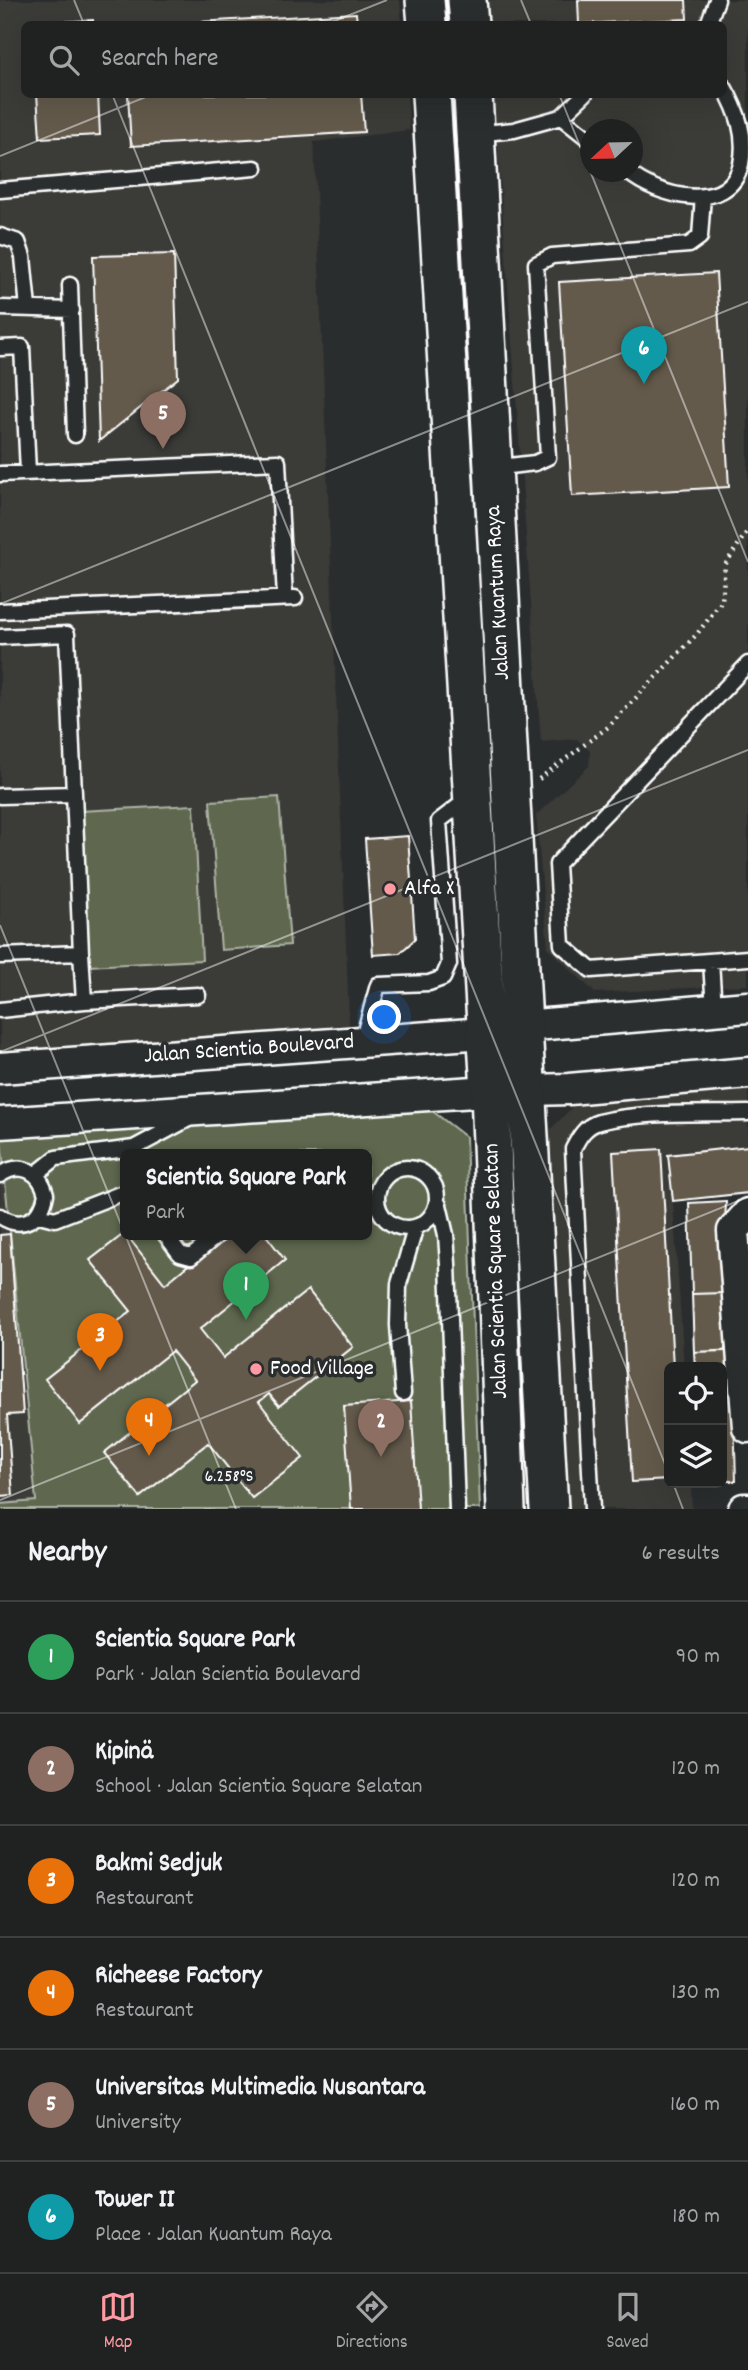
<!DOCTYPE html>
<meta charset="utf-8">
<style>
:root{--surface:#202222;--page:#2d2f2f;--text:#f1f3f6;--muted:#a2a4a5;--line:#3d3f40;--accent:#ff9aa2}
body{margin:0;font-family:Dekko,sans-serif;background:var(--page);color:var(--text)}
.controls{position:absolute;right:21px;bottom:21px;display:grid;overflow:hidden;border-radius:10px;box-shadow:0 7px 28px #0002}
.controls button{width:63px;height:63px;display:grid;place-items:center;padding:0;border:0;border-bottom:2px solid var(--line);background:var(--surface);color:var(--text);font:35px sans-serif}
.compass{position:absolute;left:580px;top:119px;width:63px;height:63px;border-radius:50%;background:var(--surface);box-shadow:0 7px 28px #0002;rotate:248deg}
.you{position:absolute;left:385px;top:1018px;width:24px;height:24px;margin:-18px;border:5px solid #fff;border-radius:50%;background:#1a73e8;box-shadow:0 0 0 10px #1a73e833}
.badge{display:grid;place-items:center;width:46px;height:46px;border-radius:50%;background:var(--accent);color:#fff;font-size:23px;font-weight:700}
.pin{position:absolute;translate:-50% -58px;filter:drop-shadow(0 2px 4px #0008)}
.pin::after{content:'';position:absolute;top:37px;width:24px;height:21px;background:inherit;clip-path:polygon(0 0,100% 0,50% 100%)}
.popup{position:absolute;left:120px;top:1149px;width:252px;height:91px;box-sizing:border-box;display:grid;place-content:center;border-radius:10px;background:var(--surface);filter:drop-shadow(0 2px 5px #0005);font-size:23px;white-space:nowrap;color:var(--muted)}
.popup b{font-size:26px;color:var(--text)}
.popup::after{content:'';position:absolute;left:50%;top:100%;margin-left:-14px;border:14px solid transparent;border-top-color:var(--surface)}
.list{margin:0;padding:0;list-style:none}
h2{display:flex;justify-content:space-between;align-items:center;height:91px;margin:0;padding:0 28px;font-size:30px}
h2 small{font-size:23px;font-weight:400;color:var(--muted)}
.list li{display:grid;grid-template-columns:46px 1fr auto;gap:21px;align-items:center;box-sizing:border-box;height:112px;padding:0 28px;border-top:2px solid var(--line)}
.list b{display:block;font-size:26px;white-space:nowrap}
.list p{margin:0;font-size:23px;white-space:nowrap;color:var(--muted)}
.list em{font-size:23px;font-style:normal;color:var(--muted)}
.icon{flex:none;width:38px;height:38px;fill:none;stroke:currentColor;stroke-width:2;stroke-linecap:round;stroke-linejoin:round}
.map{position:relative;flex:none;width:748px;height:1509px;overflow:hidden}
.search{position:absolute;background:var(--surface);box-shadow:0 7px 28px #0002;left:21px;right:21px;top:21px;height:77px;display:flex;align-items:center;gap:18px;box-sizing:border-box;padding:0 24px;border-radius:10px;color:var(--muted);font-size:26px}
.sheet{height:763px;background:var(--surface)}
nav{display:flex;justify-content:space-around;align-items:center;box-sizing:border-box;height:98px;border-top:2px solid var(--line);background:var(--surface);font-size:19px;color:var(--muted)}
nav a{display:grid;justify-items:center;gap:4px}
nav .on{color:var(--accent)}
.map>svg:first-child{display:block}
.built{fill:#3b3a37;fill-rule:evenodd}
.green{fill:#5e684f;stroke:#aeb4a7;stroke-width:2;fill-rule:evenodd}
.building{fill:#635a4b;stroke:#fff;stroke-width:2}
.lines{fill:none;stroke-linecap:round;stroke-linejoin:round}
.service-casing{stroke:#fff;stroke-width:19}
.minor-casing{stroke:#fff;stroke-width:35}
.tertiary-casing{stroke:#fff;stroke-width:42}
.path{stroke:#fff;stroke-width:4.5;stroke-dasharray:2 5;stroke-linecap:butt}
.service{stroke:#2a2d2e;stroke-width:14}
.minor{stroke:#2a2d2e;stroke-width:30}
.tertiary{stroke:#2a2d2e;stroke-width:37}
.ticks{fill:none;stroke:#fff;stroke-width:2;stroke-opacity:0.45}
.poi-dot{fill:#ff9aa2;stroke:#2a2d2e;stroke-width:2.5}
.labels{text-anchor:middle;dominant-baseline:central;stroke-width:7;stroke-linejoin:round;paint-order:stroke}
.street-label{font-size:23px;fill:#fff;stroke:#2a2d2e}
.poi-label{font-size:23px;fill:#fff;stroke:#2a2d2e;text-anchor:start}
.ticks-label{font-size:18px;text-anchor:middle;fill:#fff;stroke:#2a2d2e;stroke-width:7;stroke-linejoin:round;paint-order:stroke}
</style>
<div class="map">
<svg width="748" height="1509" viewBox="0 0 748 1509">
<rect width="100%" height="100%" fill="#2a2d2e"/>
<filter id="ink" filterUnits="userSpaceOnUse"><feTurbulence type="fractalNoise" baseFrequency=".0143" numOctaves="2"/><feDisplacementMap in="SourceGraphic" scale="14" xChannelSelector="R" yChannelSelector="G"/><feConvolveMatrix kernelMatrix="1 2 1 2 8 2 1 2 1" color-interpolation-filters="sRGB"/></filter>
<g filter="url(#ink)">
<!-- built -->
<path class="built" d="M0,0H400L402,24H24V94L407,95L410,130L314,142L350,1043L0,1070Z
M487,0H748V985L595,993L548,948L536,815L589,766L590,751L577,739L541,742L494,95L724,94V24H489ZM590,130H632V172H590Z
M748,1082V1177L672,1185L684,1367H669V1483H691L692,1509H557L546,1134L583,1096Z
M0,1139L36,1501L0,1504Z"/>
<!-- green -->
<path class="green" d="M279,797L290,945L221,950L210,801Z
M194,805L202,960L89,966L80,811Z
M431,1110L466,1137L480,1509H0V1504L36,1501L1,1139ZM125,1154H367V1234H125Z"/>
<!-- building -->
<path class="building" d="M578,0H686L687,19L579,24Z
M356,13L357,24H162Z
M93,20V24L32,23Z
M37,94H98L100,135L40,138Z
M128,94H361L364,132L131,146Z
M174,254L178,378L99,441L93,256Z
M716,273L729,487L572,496L559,282Z
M408,836L415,939L400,953L373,955L365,839Z
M748,1146V1193L673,1201L668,1155Z
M661,1149L673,1367H669V1480L632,1482L613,1152Z
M726,1201L722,1293L692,1294L689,1203Z
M125,1233L165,1284L226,1234H265L285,1260L200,1329L223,1358L308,1290L353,1347L279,1406L269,1394L259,1402L303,1458L252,1498L208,1443L140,1497L104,1453L195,1380L172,1351L80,1424L45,1379L131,1311L90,1260Z
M10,1234L23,1414L7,1415L13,1495L0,1496V1235Z
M725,1293V1351L694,1352L692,1294Z
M738,1350L734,1413L736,1481H722V1367H695L694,1352Z
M411,1401L418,1509H351L344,1406Z"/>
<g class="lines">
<!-- service casing -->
<g class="service-casing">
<path id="service" d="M708,24L717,0
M561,117L590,140
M475,134L514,130L561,117L585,94
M628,172C656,196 729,216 741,164C747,135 737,110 724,87
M0,190L255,168
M0,236L18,242L23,257L28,308
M70,285L75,435
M0,308L72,310
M0,348L22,347L28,472
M493,468L535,463L548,457L536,264L552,256L689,245L700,237L703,196
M0,474L278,462L285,598
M0,611L295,598
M0,637L67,634L81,953L0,956
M748,664L557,864L562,945L591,970L748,958
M0,796L74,794
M81,953L84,1001
M711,961L714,1010
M0,1010L84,1001L198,995
M362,1042L378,985L429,983L443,978L449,964L439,821L469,798
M377 1198a30 30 0 1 1 60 0a30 30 0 1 1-60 0Z
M36,1174L56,1158L134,1148L192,1117
M0,1175C21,1161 40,1171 46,1194C42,1219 22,1231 0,1216
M439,1205L446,1235L448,1264L457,1509
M39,1215L55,1219L125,1192
M165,1234L180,1254L191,1257L219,1234
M403,1393L398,1325L399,1284L415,1229
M592,1509L573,1149C579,1137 585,1126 599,1122C640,1111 704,1114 748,1113"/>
</g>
<!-- minor casing -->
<g class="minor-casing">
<path id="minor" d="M0,1068L485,1033L523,1026L748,1007
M0,1123L490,1091L569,1089L748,1073
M748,1214L733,1231L748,1427
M744,1509H748"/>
</g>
<!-- tertiary casing -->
<g class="tertiary-casing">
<path id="tertiary" d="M425,0L427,24
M467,0L469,24
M431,94L490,1091L506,1509
M473,94L549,1509"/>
</g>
<!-- path -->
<path class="path" d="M539,779L608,727L697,634L722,601L725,565L748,530"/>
<!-- service -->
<use href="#service" class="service"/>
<!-- minor -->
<use href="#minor" class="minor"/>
<!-- tertiary -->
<use href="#tertiary" class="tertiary"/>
</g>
</g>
<!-- ticks -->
<path class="ticks" d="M74,0L84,24M521,0L531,24M327,24L387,0M112,94L669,1474M559,94L748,562M0,156L153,94M0,604L748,302M0,925L236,1509M0,1052L748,750M673,1483L683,1509M0,1500L748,1197"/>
<!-- markers -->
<g class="poi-dot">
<circle cx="390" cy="889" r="7"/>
<circle cx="256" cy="1369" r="7"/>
</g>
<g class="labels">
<!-- street labels -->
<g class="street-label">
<text transform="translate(499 593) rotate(-93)">Jalan Kuantum Raya</text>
<text transform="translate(249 1050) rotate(-4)">Jalan Scientia Boulevard</text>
<text transform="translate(497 1271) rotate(-92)">Jalan Scientia Square Selatan</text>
</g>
<!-- poi labels -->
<g class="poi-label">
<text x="404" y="889">Alfa X</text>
<text x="270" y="1369">Food Village</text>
</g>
</g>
<g class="ticks-label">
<text x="229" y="1481">6.258°S</text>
</g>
</svg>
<div class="controls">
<button><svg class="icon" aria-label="locate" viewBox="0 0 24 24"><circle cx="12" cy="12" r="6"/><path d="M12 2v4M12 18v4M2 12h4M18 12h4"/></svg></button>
<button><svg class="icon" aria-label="layers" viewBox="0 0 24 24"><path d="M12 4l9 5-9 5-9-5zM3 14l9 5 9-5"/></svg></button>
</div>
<svg class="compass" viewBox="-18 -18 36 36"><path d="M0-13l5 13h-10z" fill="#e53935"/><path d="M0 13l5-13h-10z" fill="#a2a4a5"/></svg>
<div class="you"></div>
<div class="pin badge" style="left:246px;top:1320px;background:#2e9e5b">1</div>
<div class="popup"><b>Scientia Square Park</b>Park</div>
<div class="pin badge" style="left:381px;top:1457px;background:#8d6e63">2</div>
<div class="pin badge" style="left:100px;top:1371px;background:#e8710a">3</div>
<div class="pin badge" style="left:149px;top:1456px;background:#e8710a">4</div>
<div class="pin badge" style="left:163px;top:449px;background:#8d6e63">5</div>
<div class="pin badge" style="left:644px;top:384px;background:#0f9aa8">6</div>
<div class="search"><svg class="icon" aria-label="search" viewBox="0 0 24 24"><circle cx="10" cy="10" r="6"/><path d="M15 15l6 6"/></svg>Search here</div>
</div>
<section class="sheet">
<h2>Nearby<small>6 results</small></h2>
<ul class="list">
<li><span class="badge" style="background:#2e9e5b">1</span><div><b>Scientia Square Park</b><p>Park · Jalan Scientia Boulevard</p></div><em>90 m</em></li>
<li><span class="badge" style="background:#8d6e63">2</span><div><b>Kipinä</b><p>School · Jalan Scientia Square Selatan</p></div><em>120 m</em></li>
<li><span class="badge" style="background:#e8710a">3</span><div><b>Bakmi Sedjuk</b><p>Restaurant</p></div><em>120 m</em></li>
<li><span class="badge" style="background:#e8710a">4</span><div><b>Richeese Factory</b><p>Restaurant</p></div><em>130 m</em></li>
<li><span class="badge" style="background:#8d6e63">5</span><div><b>Universitas Multimedia Nusantara</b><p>University</p></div><em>160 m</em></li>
<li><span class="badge" style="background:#0f9aa8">6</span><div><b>Tower II</b><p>Place · Jalan Kuantum Raya</p></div><em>180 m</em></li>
</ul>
</section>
<nav>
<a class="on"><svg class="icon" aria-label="map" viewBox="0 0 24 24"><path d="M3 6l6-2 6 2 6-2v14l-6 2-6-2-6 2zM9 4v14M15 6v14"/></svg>Map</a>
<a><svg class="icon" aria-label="directions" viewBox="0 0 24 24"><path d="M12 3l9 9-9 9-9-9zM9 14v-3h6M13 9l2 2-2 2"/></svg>Directions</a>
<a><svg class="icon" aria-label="saved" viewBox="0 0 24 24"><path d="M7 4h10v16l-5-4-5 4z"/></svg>Saved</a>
</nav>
